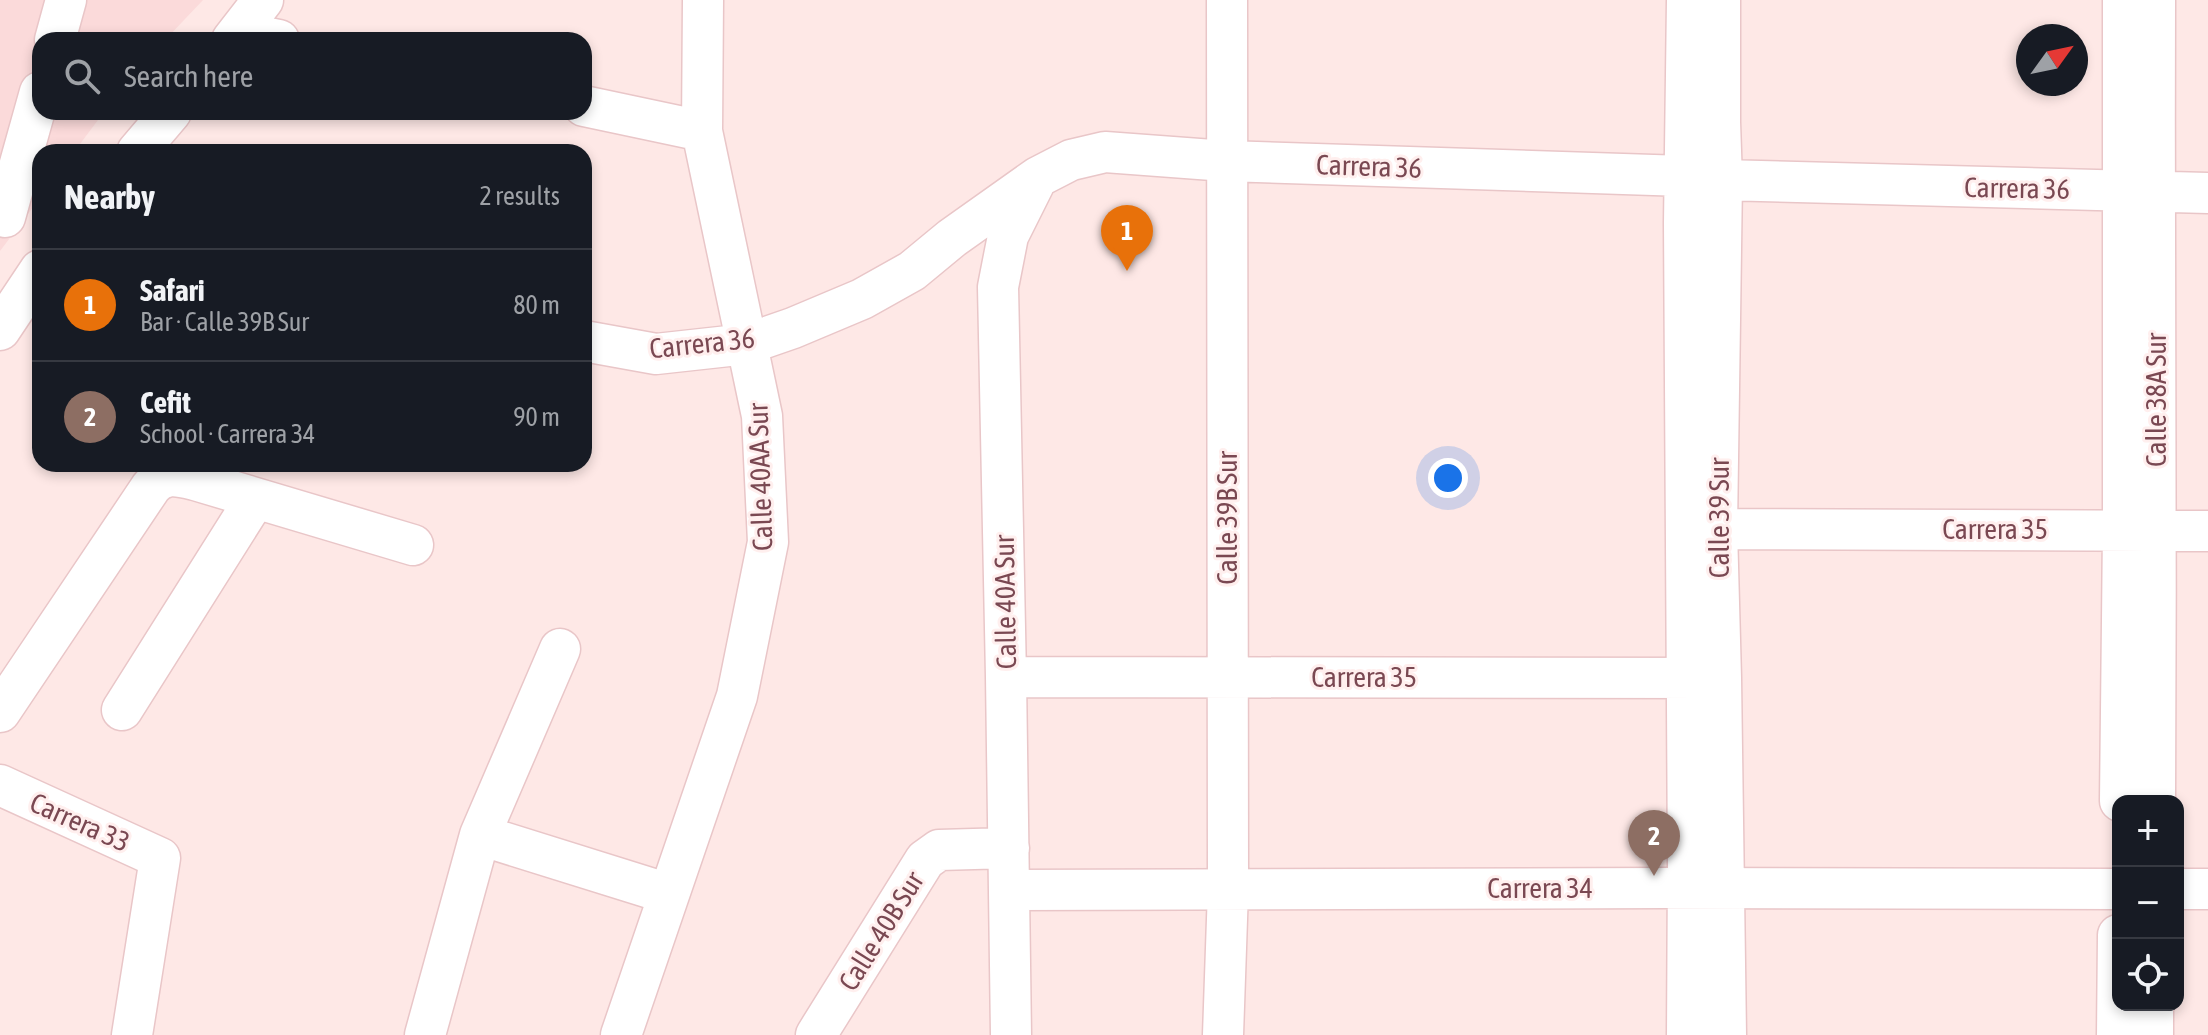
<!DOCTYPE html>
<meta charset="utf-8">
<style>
:root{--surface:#171b24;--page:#242831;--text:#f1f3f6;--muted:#9ea1a6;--line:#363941;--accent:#ea580c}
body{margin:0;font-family:"Asap Condensed",sans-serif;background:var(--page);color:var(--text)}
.controls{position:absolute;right:24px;bottom:24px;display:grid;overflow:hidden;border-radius:16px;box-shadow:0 4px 12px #0003}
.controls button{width:72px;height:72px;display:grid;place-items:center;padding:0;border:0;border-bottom:2px solid var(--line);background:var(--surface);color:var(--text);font:40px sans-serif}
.compass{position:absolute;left:2016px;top:24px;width:72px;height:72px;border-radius:50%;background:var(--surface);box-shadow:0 4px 12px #0003;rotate:57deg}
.you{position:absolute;left:1448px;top:478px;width:28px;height:28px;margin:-20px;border:6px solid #fff;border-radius:50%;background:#1a73e8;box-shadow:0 0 0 12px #1a73e833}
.badge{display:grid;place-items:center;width:52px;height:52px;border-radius:50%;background:var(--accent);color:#fff;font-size:26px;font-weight:700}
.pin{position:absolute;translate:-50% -66px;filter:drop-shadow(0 2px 4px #0008)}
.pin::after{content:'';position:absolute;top:42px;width:28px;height:24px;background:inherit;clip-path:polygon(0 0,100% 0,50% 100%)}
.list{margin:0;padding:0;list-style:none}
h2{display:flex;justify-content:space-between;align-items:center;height:104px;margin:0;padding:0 32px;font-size:34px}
h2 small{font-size:26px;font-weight:400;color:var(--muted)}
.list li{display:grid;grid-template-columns:52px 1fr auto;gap:24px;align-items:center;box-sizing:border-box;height:112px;padding:0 32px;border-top:2px solid var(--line)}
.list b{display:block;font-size:30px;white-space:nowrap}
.list p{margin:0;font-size:26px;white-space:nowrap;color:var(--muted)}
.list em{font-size:26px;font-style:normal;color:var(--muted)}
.icon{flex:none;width:44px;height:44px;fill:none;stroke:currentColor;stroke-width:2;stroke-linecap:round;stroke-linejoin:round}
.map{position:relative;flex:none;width:2208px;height:1035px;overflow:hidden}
.search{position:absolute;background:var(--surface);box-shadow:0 4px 12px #0003;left:32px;top:32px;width:560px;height:88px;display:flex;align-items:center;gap:20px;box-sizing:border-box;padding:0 28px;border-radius:24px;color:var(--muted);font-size:30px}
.panel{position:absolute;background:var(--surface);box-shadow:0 4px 12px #0003;left:32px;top:144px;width:560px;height:328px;border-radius:24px}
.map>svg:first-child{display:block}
.residential{fill:#fbdada}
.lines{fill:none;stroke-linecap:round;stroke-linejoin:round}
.minor-casing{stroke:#e9c6c8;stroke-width:43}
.minor{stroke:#fff;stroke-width:40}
.labels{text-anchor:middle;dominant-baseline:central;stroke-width:6;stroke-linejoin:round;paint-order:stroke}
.street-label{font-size:28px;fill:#7a4852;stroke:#ffefee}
</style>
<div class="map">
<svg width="2208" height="1035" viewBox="0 0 2208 1035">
<rect width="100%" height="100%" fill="#fee8e6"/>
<!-- residential -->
<path class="residential" d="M0,0H203L165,40H40V112H104L74,152H40V198L0,251Z"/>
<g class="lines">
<!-- minor casing -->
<g class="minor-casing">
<path id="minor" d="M1687,0L1684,223L1688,866L1687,1035
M1720,0V122L1722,180L1717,529L1721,678L1726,1035
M240,32L279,40
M55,40L66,0
M232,40L263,0
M584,106L702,131
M137,152L171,112
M5,217L40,92
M0,330L40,270
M584,341L656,354L747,344L793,328L862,299L912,271L952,238L1038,177L1071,160L1105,152L1226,161L1684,176L1722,180L2208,193
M1693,529L2208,531
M560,649L480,835L669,894
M1006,677L1713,678
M122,710L255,499
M0,712L151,487C164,472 178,476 195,480L413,545
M0,785L160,858L132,1035
M2120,801L2123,530V0
M2155,801C2157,534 2154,267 2155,0
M2178,889H2208
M1010,890L1666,888L2118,889
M425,1035L480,835
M621,1035L737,696L768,542L762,416L702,131L703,0
M816,1035L925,860L939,850L1009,848
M1011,1035L1006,677L998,287L1008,236L1034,184
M1223,1035L1228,890L1227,0
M2117,1035L2118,935
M2153,1035V1005"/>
</g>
<!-- minor -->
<use href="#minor" class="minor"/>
</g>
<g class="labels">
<!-- street labels -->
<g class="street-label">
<text transform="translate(1369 166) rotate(2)">Carrera 36</text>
<text transform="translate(2017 188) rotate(1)">Carrera 36</text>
<text transform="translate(702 343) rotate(-6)">Carrera 36</text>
<text transform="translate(2156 400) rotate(-90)">Calle 38A Sur</text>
<text transform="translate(760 477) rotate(-92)">Calle 40AA Sur</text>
<text transform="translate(1227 518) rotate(-90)">Calle 39B Sur</text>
<text transform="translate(1719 518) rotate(-90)">Calle 39 Sur</text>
<text x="1995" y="529">Carrera 35</text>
<text transform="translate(1005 602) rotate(-91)">Calle 40A Sur</text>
<text x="1364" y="677">Carrera 35</text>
<text transform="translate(80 822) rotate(24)">Carrera 33</text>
<text x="1540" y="888">Carrera 34</text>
<text transform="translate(881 931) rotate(-58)">Calle 40B Sur</text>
</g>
</g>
</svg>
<div class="controls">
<button>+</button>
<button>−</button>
<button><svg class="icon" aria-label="locate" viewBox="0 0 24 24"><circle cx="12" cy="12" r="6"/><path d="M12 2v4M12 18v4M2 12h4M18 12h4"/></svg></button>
</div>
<svg class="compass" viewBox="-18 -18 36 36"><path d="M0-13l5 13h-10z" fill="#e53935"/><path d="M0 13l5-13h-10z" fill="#9ea1a6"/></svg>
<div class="you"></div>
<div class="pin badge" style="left:1127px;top:271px;background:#e8710a">1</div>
<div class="pin badge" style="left:1654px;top:876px;background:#8d6e63">2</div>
<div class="search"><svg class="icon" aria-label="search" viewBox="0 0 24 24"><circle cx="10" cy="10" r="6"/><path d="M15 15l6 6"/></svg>Search here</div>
<section class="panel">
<h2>Nearby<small>2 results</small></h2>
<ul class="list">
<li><span class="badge" style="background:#e8710a">1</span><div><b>Safari</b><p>Bar · Calle 39B Sur</p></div><em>80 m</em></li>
<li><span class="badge" style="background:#8d6e63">2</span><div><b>Cefit</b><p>School · Carrera 34</p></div><em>90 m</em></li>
</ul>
</section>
</div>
